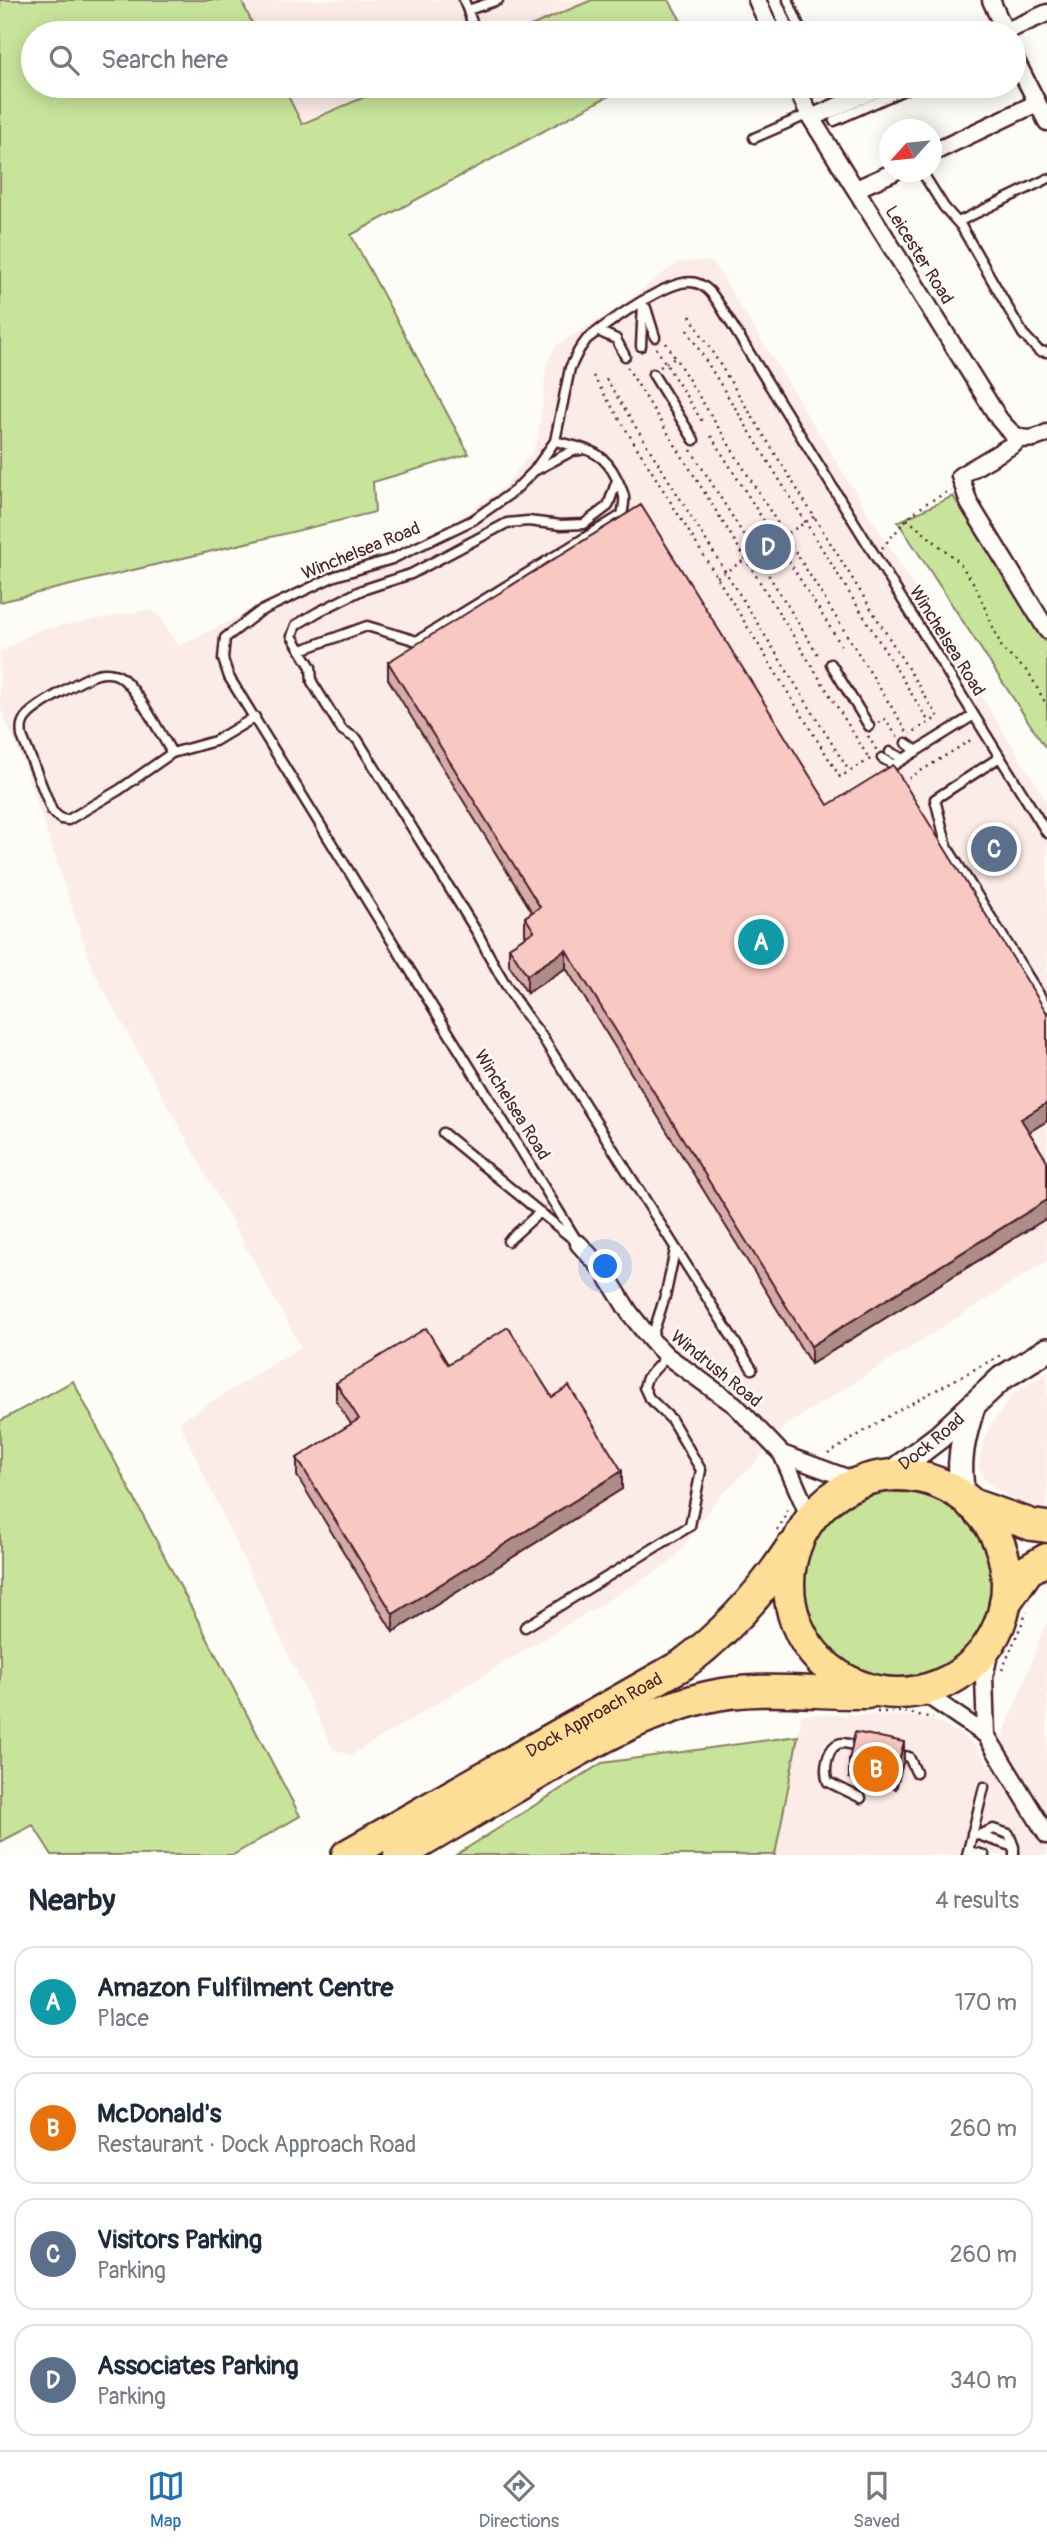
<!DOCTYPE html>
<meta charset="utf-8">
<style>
:root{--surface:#fff;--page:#f6f6f7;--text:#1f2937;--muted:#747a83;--line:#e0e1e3;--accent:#1f6fb2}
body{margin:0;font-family:Pangolin,sans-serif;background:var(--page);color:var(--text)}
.compass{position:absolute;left:879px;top:119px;width:63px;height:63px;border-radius:50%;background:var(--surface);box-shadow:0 4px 18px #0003;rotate:243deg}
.you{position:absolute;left:606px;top:1267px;width:24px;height:24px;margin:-18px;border:5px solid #fff;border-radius:50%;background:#1a73e8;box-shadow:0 0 0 10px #1a73e833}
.badge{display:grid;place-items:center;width:46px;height:46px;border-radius:50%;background:var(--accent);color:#fff;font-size:23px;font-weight:700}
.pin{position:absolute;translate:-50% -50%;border:4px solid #fff;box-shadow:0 2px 7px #0006}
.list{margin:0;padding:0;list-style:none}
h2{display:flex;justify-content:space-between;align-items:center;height:91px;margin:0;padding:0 28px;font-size:30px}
h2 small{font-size:23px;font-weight:400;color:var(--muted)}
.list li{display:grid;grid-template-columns:46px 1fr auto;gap:21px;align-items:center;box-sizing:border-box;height:112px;margin:0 14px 14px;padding:0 14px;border:2px solid var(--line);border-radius:21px}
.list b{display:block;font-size:26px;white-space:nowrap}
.list p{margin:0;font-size:23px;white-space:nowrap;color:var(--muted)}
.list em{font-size:23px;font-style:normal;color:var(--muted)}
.icon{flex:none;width:38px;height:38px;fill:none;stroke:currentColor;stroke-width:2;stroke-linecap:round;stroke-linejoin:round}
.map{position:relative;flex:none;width:1047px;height:1855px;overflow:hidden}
.search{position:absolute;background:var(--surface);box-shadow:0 4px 18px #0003;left:21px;right:21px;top:21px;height:77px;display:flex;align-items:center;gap:18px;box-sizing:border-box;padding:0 24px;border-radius:38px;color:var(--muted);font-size:26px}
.sheet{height:595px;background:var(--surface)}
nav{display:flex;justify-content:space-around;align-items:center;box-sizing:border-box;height:98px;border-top:2px solid var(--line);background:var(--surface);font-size:19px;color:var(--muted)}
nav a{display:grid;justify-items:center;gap:4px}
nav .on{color:var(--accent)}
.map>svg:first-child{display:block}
.built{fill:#fcece7}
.green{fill:#c8e49b;stroke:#898263;stroke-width:2}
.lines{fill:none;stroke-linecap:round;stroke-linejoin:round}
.lane-casing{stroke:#4a1f2b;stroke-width:13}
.street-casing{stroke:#4a1f2b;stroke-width:21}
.secondary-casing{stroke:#4a1f2b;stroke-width:28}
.highway-casing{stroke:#4a1f2b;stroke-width:35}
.path{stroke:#4a1f2b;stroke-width:2.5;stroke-dasharray:2 5;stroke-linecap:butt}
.lane{stroke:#fdfcf7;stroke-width:8}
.street{stroke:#fdfcf7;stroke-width:16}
.secondary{stroke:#fdfcf7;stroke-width:23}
.highway{stroke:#fdde96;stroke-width:30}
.wall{fill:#d5aca8;stroke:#4a1f2b;stroke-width:2}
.shaded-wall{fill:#ae8c88;stroke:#4a1f2b;stroke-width:2}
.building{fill:#f8c8c3;stroke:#4a1f2b;stroke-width:2}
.labels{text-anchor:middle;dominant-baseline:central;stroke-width:5;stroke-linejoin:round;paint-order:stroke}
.street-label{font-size:18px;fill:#4a1f2b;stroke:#fdfcf7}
</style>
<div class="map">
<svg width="1047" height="1855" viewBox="0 0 1047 1855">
<rect width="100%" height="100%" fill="#fdfcf7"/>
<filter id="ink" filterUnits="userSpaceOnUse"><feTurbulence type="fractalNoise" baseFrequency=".0143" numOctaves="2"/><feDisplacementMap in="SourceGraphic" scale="14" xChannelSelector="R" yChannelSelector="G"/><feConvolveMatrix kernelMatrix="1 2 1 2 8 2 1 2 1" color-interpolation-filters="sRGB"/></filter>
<g filter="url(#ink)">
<!-- built -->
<path class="built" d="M241,0H592L514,33H257Z
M283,86H390L301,124Z
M700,261L713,262L1047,802V1261L785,1426L754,1464L716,1500L673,1561L351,1755L333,1749L179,1422L301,1347L93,970L24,764L0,707V652L39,630L147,610L157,613L179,646L333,569L377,559L459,520L504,487L532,452L538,438L547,363L558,344L618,308L678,262Z
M1047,1373V1509L1031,1510L986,1482L978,1466L987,1431L1015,1392Z
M1047,1621V1855H775L802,1714L911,1716L935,1721L959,1733L976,1747L991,1768Z"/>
<!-- green -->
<path class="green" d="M0,0H241L257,33H33V86H283L302,124L390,86H627L351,235L469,454L373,482L375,512L0,602Z
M592,0H669L688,33H514Z
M953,496L1047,644V750L898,522Z
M73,1381L300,1816L233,1855H52L33,1825L0,1842V1421Z
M802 1588a96 96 0 1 1 192 0a96 96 0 1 1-192 0Z
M798,1736L775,1855H456L602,1763Z"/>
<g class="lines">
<!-- lane casing -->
<g class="lane-casing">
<path id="lane" d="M464,0L476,33
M788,0L802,33
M468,10L498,0
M834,121L913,86
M754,138L809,114
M922,172L944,207L961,226L1023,334L1039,351L1047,352
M958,222L1047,179
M646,308L655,337
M598,331L616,339L625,356
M641,346L643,302
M653,374L694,440
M536,470L572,451L581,450
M617,480L608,506L584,524L561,525L528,521L507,523L411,574L362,590L318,612L296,625L292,636L311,667L312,682L342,730L357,739L478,934C496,970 515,1004 541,1035L752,1369
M301,650L367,626L417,641L622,515C626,496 625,496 617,479C603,449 585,449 555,441
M831,664L869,726
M906,743L917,751
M890,752L904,759
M172,753C162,736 135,685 119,676C114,673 104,672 98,674C86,677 35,706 27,716C21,722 21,728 22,736L52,811L61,819L68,820L119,790L172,753L215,741L255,717
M1000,757L935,799L947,847L1047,1007
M882,758L894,765L974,715
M443,1133L574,1240
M508,1241L540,1212
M579,1244L229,677L223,659L225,638L259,612L335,576L392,559L473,520L514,491L534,471L555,441L570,368L579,350L587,339C607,324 672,275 696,283C707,286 713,295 719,304L1047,833
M651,1340L666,1293L675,1250
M525,1627L690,1526L701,1470L671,1419L649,1398L644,1387L647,1378L667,1356
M860,1747C855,1746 848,1743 843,1743C827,1743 823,1771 828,1782L861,1798
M893,1754L909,1757L916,1772
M972,1833L1014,1847V1855
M981,1834L993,1829L1009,1834L1014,1847
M968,1851L984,1855
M967,1855L984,1787"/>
</g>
<!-- street casing -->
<g class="street-casing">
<path id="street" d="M757,0L772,33
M991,0L1005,32
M1002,33L1047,13
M1014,57L1047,122
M796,86L811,118L999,419C1014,438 1024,445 1047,433
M811,118L883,86
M932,153L1037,103
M856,189L894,172
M1019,437L1014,444L960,476L969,503L1047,630
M579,1244L603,1270L629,1312L651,1340L667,1356L735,1405L782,1454L810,1518
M782,1454L858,1482
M921,1691L986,1735L1047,1835
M986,1735L984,1677L993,1637"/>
</g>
<!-- secondary casing -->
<g class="secondary-casing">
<g id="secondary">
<path id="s1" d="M889,1475L939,1437L1002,1378L1047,1350"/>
<path d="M964,1498C956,1464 963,1438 973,1406"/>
</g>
</g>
<!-- highway casing -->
<g class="highway-casing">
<g id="highway">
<circle cx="898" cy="1584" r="109"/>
<path d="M971,1504L1032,1525L1047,1527"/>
<path d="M1005,1603L1028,1570L1047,1559"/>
<path id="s2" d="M347,1855L682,1665C724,1634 762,1592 791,1548"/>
<path d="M399,1855C441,1831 482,1806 524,1782C582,1748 641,1713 707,1697C760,1685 814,1694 867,1693"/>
</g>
</g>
<!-- path -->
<path class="path" d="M690,316L938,717L910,734
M687,330L929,722
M666,343L907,732
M656,348L703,423
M627,367L870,760
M660,367L675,358
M593,376L840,777L872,758
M606,379L849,771
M711,436L841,645
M691,450L820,658
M907,519L958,561L975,585L1003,650L1029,673L1047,706
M882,548L907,519L925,504L951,490
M717,577L814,517
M878,723L885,719L898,738
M868,736L877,751
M903,782L974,738
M828,1454L897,1411L1001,1355
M777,1530L785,1518L788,1504
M1002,1670L1027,1612
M877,1712H904L933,1718"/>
<!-- lane -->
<use href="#lane" class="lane"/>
<!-- street -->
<use href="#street" class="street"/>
<!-- secondary -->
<use href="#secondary" class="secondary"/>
<!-- highway -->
<use href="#highway" class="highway"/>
</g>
<!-- wall -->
<path class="wall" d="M388,662L828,805L1047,1013V1121L1029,1132L1047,1161V1218L811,1364L566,968L527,993L509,965V947L526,936L525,934V917L532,912L388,679Z
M448,1364L552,1397L622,1489L393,1632L297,1476V1458L351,1424L336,1401V1383Z
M904,1759L896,1789L849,1778V1760Z"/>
<!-- shaded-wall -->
<path class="shaded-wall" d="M566,950V968L527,993V975Z
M1047,1103V1121L1021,1137V1119Z
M1047,1200V1218L811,1364V1346Z
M622,1471V1489L393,1632V1614Z
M904,1742V1759L896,1789V1771Z"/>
<!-- building -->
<path class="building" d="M641,505L828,805L893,765L1047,1013V1103L1021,1119L1047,1161V1200L811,1346L566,950L527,975L509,947L534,931L525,917L540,907L388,662Z
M508,1327L552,1397L569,1386L622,1471L393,1614L297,1458L359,1419L336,1383L426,1328L448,1364Z
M855,1732L904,1742L896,1771L849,1760Z"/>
</g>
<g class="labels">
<!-- street labels -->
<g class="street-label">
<text transform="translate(919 255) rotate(58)">Leicester Road</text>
<text transform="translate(361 551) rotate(-22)">Winchelsea Road</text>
<text transform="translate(947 641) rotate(58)">Winchelsea Road</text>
<text transform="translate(512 1105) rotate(58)">Winchelsea Road</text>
<text transform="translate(716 1369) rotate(39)">Windrush Road</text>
<text stroke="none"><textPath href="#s1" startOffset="54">Dock Road</textPath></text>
<text stroke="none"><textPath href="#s2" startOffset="284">Dock Approach Road</textPath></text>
</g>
</g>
</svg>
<svg class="compass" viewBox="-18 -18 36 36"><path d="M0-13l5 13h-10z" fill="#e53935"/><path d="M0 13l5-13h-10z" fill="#747a83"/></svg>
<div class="you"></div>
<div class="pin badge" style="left:761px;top:942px;background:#0f9aa8">A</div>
<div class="pin badge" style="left:876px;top:1769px;background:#e8710a">B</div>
<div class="pin badge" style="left:994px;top:849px;background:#5c6f8a">C</div>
<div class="pin badge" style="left:768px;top:547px;background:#5c6f8a">D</div>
<div class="search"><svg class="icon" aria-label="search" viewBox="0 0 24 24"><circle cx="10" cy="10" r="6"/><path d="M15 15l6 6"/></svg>Search here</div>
</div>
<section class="sheet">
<h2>Nearby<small>4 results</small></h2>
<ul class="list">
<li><span class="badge" style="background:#0f9aa8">A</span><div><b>Amazon Fulfilment Centre</b><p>Place</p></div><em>170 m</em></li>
<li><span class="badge" style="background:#e8710a">B</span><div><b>McDonald's</b><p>Restaurant · Dock Approach Road</p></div><em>260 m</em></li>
<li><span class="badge" style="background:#5c6f8a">C</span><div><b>Visitors Parking</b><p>Parking</p></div><em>260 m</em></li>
<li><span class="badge" style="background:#5c6f8a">D</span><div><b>Associates Parking</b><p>Parking</p></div><em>340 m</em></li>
</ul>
</section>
<nav>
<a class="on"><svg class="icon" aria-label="map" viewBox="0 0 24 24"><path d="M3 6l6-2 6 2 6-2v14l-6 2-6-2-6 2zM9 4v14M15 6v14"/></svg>Map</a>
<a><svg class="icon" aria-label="directions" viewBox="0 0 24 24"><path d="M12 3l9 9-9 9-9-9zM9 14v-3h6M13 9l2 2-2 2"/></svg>Directions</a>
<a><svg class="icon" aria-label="saved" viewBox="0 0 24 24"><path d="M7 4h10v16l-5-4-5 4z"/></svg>Saved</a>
</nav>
